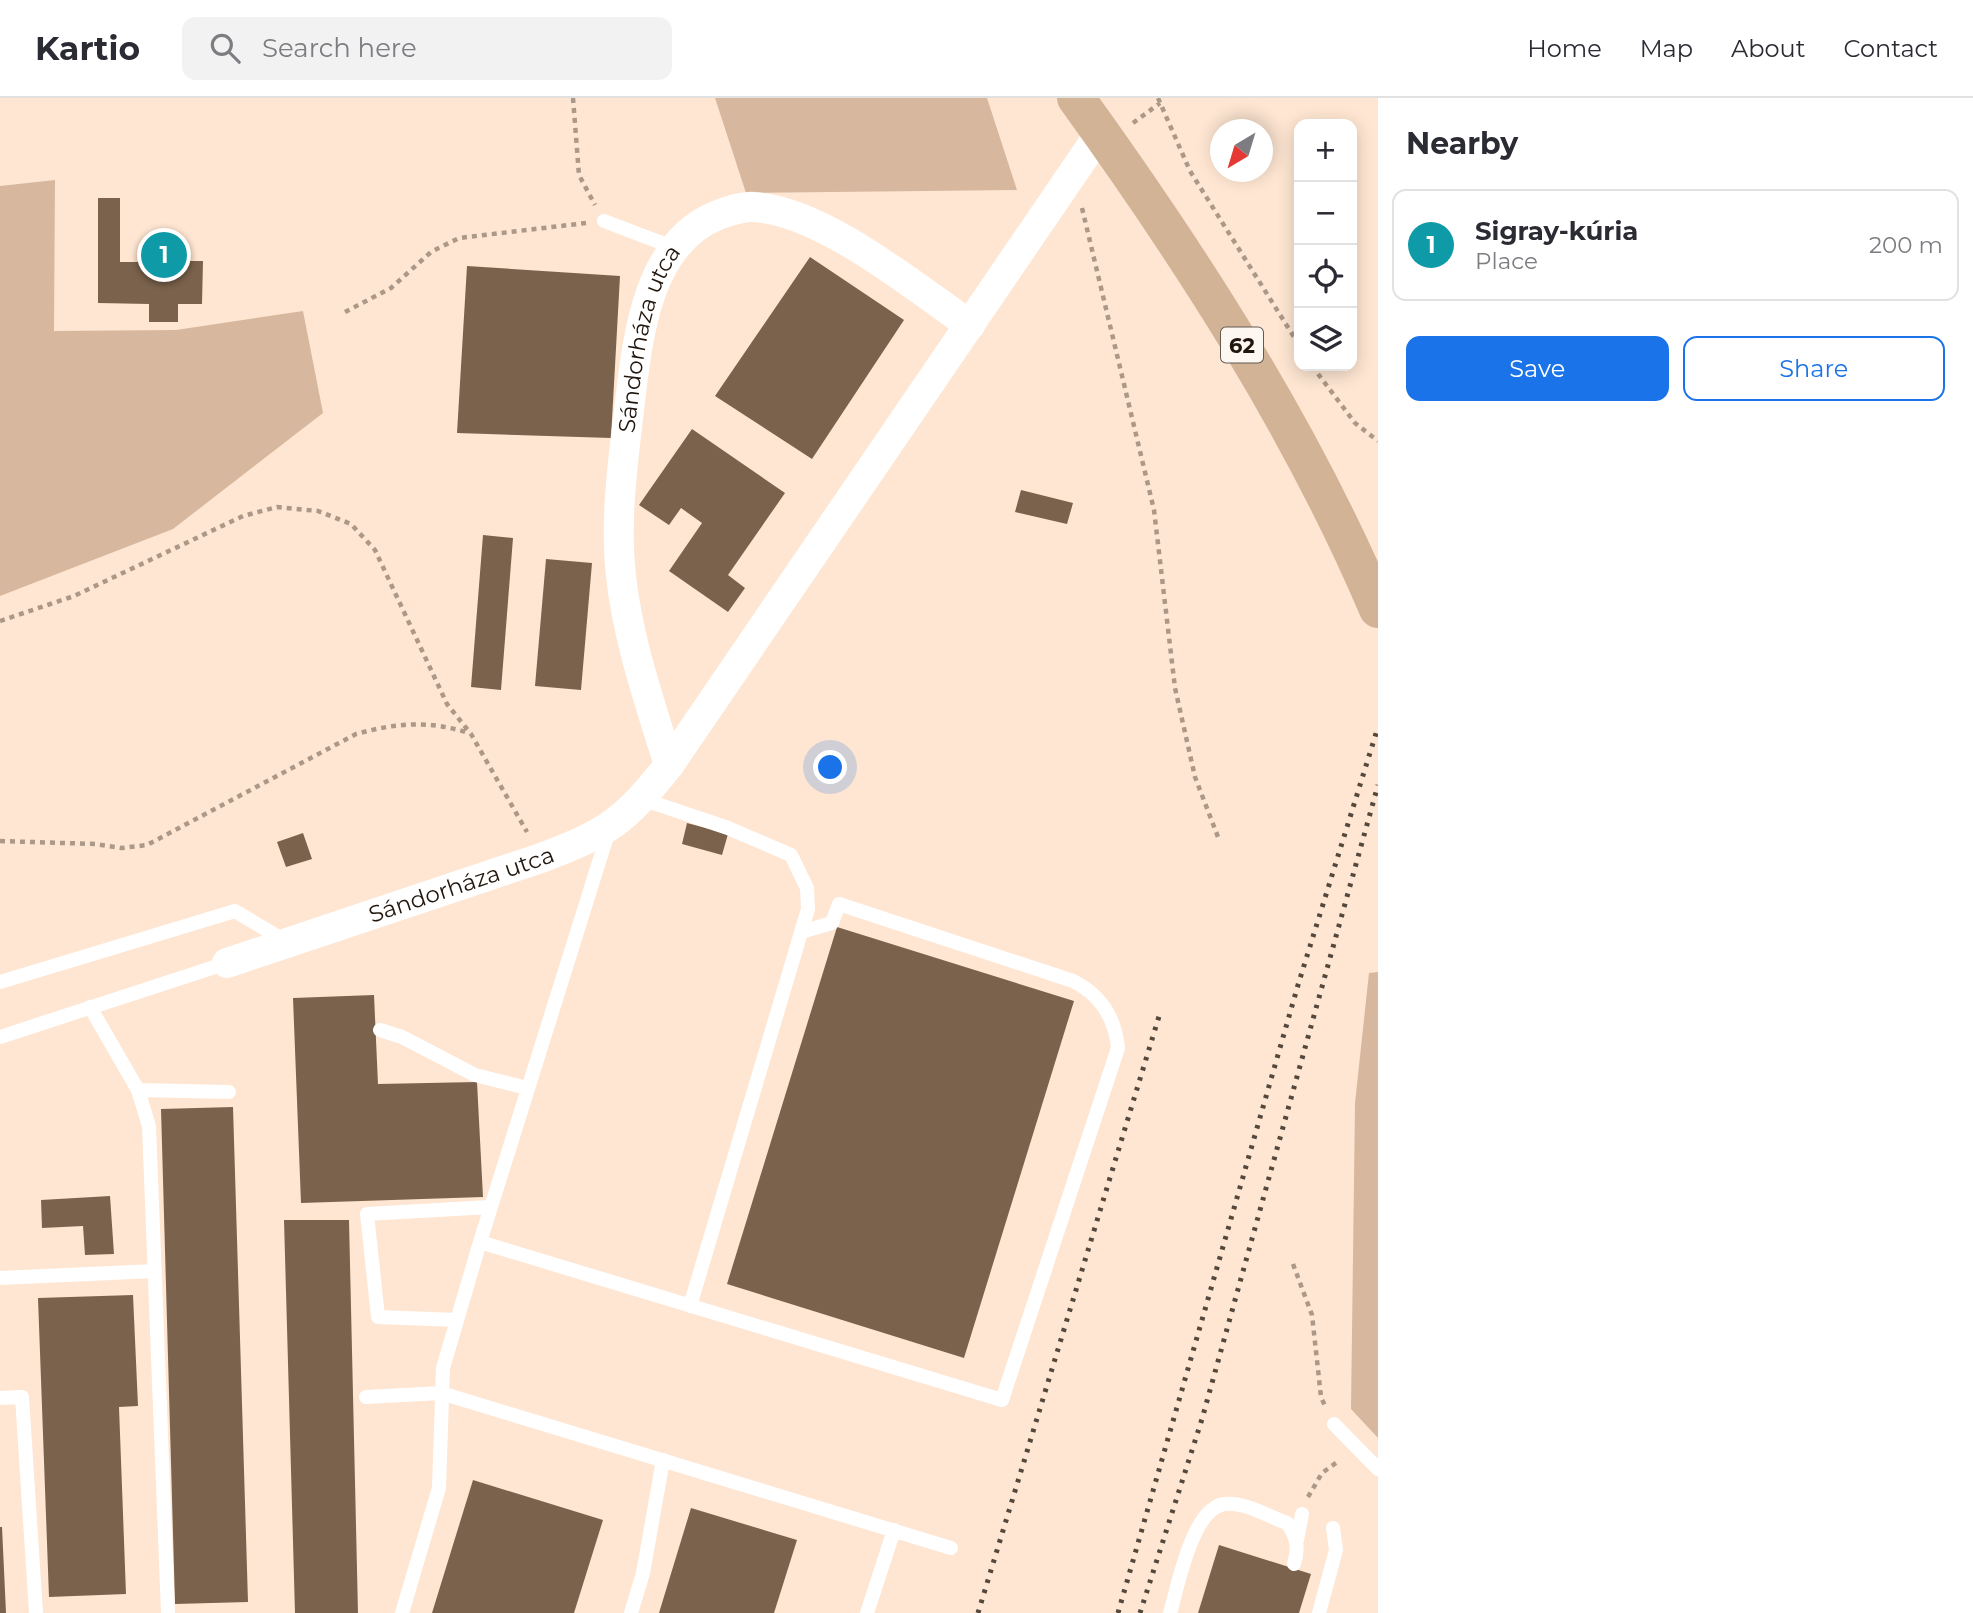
<!DOCTYPE html>
<meta charset="utf-8">
<style>
:root{--surface:#fff;--page:#f2f2f3;--text:#2b2b33;--muted:#7c7c81;--line:#e1e1e2;--accent:#1a73e8}
body{margin:0;font-family:Montserrat,sans-serif;background:var(--page);color:var(--text)}
.controls{position:absolute;right:21px;top:21px;display:grid;overflow:hidden;border-radius:14px;box-shadow:0 4px 18px #0003}
.controls button{width:63px;height:63px;display:grid;place-items:center;padding:0;border:0;border-bottom:2px solid var(--line);background:var(--surface);color:var(--text);font:35px sans-serif}
.compass{position:absolute;left:1210px;top:21px;width:63px;height:63px;border-radius:50%;background:var(--surface);box-shadow:0 4px 18px #0003;rotate:218deg}
.you{position:absolute;left:831px;top:670px;width:24px;height:24px;margin:-18px;border:5px solid #fff;border-radius:50%;background:#1a73e8;box-shadow:0 0 0 10px #1a73e833}
.badge{display:grid;place-items:center;width:46px;height:46px;border-radius:50%;background:var(--accent);color:#fff;font-size:23px;font-weight:700}
.pin{position:absolute;translate:-50% -50%;border:4px solid #fff;box-shadow:0 2px 7px #0006}
.list{margin:0;padding:0;list-style:none}
h2{display:flex;justify-content:space-between;align-items:center;height:91px;margin:0;padding:0 28px;font-size:30px}
h2 small{font-size:23px;font-weight:400;color:var(--muted)}
.list li{display:grid;grid-template-columns:46px 1fr auto;gap:21px;align-items:center;box-sizing:border-box;height:112px;margin:0 14px 14px;padding:0 14px;border:2px solid var(--line);border-radius:14px}
.list b{display:block;font-size:26px;white-space:nowrap}
.list p{margin:0;font-size:23px;white-space:nowrap;color:var(--muted)}
.list em{font-size:23px;font-style:normal;color:var(--muted)}
.actions{display:flex;gap:14px;padding:21px 28px}
.actions a{flex:1;padding:16px 0;border:2px solid var(--accent);border-radius:14px;text-align:center;font-size:24px;color:var(--accent)}
.actions .main{background:var(--accent);color:#fff}
.icon{flex:none;width:38px;height:38px;fill:none;stroke:currentColor;stroke-width:2;stroke-linecap:round;stroke-linejoin:round}
.map{position:relative;flex:none;width:1378px;height:1515px;overflow:hidden}
header{display:flex;align-items:center;gap:42px;box-sizing:border-box;height:98px;padding:0 35px;background:var(--surface);border-bottom:2px solid var(--line)}
header strong{font-size:33px}
nav{display:flex;gap:38px;margin-inline-start:auto;font-size:24px}
.search{width:490px;height:63px;background:var(--page);display:flex;align-items:center;gap:18px;box-sizing:border-box;padding:0 24px;border-radius:14px;color:var(--muted);font-size:26px}
main{display:flex}
aside{flex:1;background:var(--surface)}
.map>svg:first-child{display:block}
.green{fill:#d7b89e}
.building{fill:#7b624c}
.lines{fill:none;stroke-linecap:round;stroke-linejoin:round}
.path{stroke:#ab9888;stroke-width:4.5;stroke-dasharray:5 5;stroke-linecap:butt}
.service{stroke:#fff;stroke-width:14}
.minor{stroke:#fff;stroke-width:30}
.primary{stroke:#d3b395;stroke-width:38}
.rail{stroke:#54473b;stroke-width:5;stroke-dasharray:3.5 7;stroke-linecap:butt}
.labels{text-anchor:middle;dominant-baseline:central;stroke-width:5;stroke-linejoin:round;paint-order:stroke}
.shield{fill:#fdf7f2;stroke:#635a52;stroke-width:2}
.shield-label{font-size:21px;font-weight:bold;fill:#21170e}
.street-label{font-size:23px;fill:#21170e;stroke:#fdf7f2}
</style>
<header>
<strong>Kartio</strong>
<div class="search"><svg class="icon" aria-label="search" viewBox="0 0 24 24"><circle cx="10" cy="10" r="6"/><path d="M15 15l6 6"/></svg>Search here</div>
<nav><a>Home</a><a>Map</a><a>About</a><a>Contact</a></nav>
</header>
<main>
<div class="map">
<svg width="1378" height="1515" viewBox="0 0 1378 1515">
<rect width="100%" height="100%" fill="#fee6d2"/>
<!-- green -->
<path class="green" d="M715,0H987L1017,92L746,95Z
M55,82L54,233L176,232L303,213L323,315L173,431L0,498V88Z
M1378,874V1340L1351,1311L1355,1005L1369,875Z"/>
<!-- building -->
<path class="building" d="M98,100H120V164H152V151L177,152V163H203L202,206H178V224H149V206L98,205Z
M810,159L904,222L812,361L715,298Z
M467,168L620,178L611,340L457,335Z
M692,331L785,395L728,477L745,490L728,514L669,473L702,425L681,410L669,427L639,407Z
M1021,392L1073,405L1067,426L1015,414Z
M483,437L513,440L501,592L471,589Z
M546,461L592,465L581,592L535,588Z
M687,725L728,736L722,757L682,746Z
M303,735L312,761L286,769L277,744Z
M837,829L1074,903L964,1260L727,1186Z
M374,897L378,986L477,984L483,1099L301,1105L293,900Z
M233,1009L248,1504L175,1506L161,1011Z
M110,1098L114,1156L85,1157L83,1128L42,1130L41,1102Z
M284,1122H349L358,1515H295Z
M133,1197L138,1308L119,1309L126,1496L49,1499L38,1200Z
M473,1382L603,1422L574,1515H432Z
M691,1410L797,1442L774,1515H659Z
M0,1429H2L6,1515H0Z
M1219,1447L1311,1476L1299,1515H1198Z"/>
<g class="lines">
<!-- path -->
<path class="path" d="M573,0L579,77L595,107
M1158,0L1190,73L1299,247
M1133,25L1160,5
M1082,110L1154,412L1175,590L1195,679L1218,739
M345,214L391,190L431,154L459,140L586,125
M1312,268L1355,325L1378,343
M0,523L74,498L243,418L277,409L318,413L351,426L375,452L447,606L471,636L527,734
M0,743L95,746L122,750L147,747L356,636C396,625 428,622 469,635
M1293,1166L1312,1217L1321,1299L1326,1310
M1308,1399L1322,1375L1340,1362"/>
<!-- service -->
<path class="service" d="M604,123L675,150
M642,701L728,730L791,757L807,790L808,811L690,1208
M0,884L235,813L287,844
M90,909L138,992L149,1028L168,1515
M380,932L402,939L475,977L527,990
M0,939L227,865
M138,992L229,994
M480,1144L1002,1302L1118,950C1115,919 1101,897 1073,883L839,806L832,825L801,834
M0,1180L155,1173
M457,1222L378,1219L367,1116L490,1109
M366,1299L441,1295L951,1450
M0,1300L22,1299L36,1515
M1334,1326L1378,1371
M1297,1442L1302,1416
M402,1515L439,1390L443,1270L480,1144L609,732
M631,1515L643,1475L663,1362
M867,1515L894,1432
M1170,1515C1178,1488 1192,1411 1224,1406C1244,1403 1269,1419 1287,1425C1297,1439 1299,1450 1294,1466
M1319,1515L1336,1452L1333,1430"/>
<!-- minor -->
<g class="minor">
<path id="s1" d="M669,667C650,605 628,543 621,478C615,425 622,372 628,320C637,251 642,147 718,117C729,113 742,108 754,109C823,113 913,188 970,227"/>
<path id="s2" d="M227,865L541,760C608,735 625,723 669,667L1101,34"/>
</g>
<!-- primary -->
<path class="primary" d="M1076,0C1192,161 1300,328 1378,511"/>
<!-- rail -->
<path class="rail" d="M978,1515L1160,915
M1118,1515L1298,887L1378,629
M1140,1515L1202,1321L1378,687"/>
</g>
<g class="labels">
<!-- shield labels -->
<rect class="shield" x="1221" y="229.5" width="42" height="35" rx="5"/>
<g class="shield-label">
<text x="1242" y="247">62</text>
</g>
<!-- street labels -->
<g class="street-label">
<text stroke="none"><textPath href="#s1" startOffset="436">Sándorháza utca</textPath></text>
<text stroke="none"><textPath href="#s2" startOffset="247">Sándorháza utca</textPath></text>
</g>
</g>
</svg>
<div class="controls">
<button>+</button>
<button>−</button>
<button><svg class="icon" aria-label="locate" viewBox="0 0 24 24"><circle cx="12" cy="12" r="6"/><path d="M12 2v4M12 18v4M2 12h4M18 12h4"/></svg></button>
<button><svg class="icon" aria-label="layers" viewBox="0 0 24 24"><path d="M12 4l9 5-9 5-9-5zM3 14l9 5 9-5"/></svg></button>
</div>
<svg class="compass" viewBox="-18 -18 36 36"><path d="M0-13l5 13h-10z" fill="#e53935"/><path d="M0 13l5-13h-10z" fill="#7c7c81"/></svg>
<div class="you"></div>
<div class="pin badge" style="left:164px;top:157px;background:#0f9aa8">1</div>
</div>
<aside>
<h2>Nearby<small></small></h2>
<ul class="list">
<li><span class="badge" style="background:#0f9aa8">1</span><div><b>Sigray-kúria</b><p>Place</p></div><em>200 m</em></li>
</ul>
<div class="actions"><a class="main">Save</a><a>Share</a></div>
</aside>
</main>
